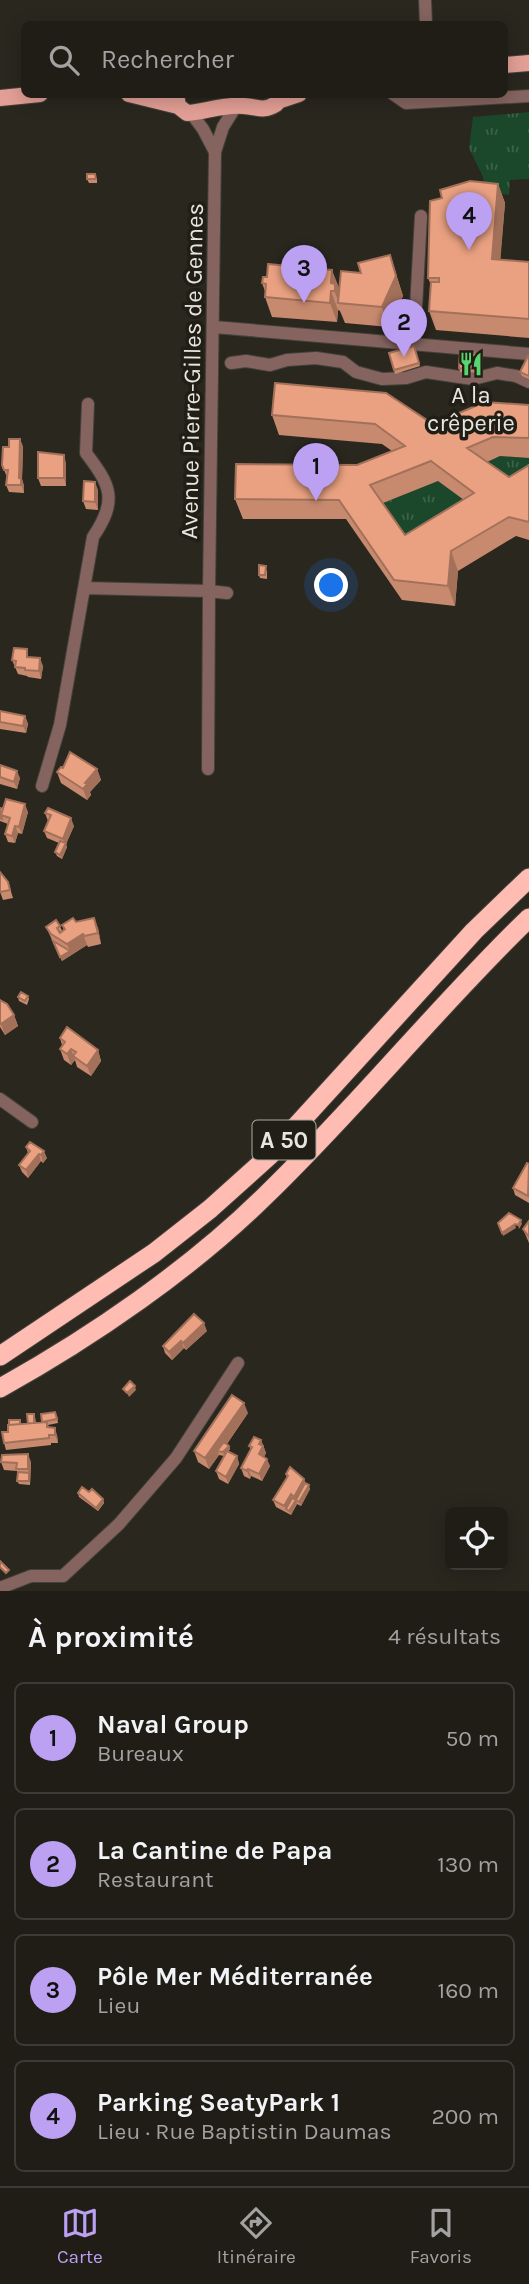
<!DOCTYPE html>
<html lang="fr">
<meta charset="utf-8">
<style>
:root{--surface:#201d17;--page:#2d2a24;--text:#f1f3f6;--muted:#a2a2a1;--line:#3d3b36;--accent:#bca0f2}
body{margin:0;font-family:Karla,sans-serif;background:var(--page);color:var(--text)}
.controls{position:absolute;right:21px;bottom:21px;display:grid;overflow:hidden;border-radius:10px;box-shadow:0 4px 18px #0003}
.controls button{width:63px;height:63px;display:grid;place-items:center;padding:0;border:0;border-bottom:2px solid var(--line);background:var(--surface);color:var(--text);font:35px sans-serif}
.you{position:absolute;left:332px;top:586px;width:24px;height:24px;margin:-18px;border:5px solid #fff;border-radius:50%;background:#1a73e8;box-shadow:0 0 0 10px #1a73e833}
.badge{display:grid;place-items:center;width:46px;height:46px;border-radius:50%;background:var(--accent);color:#111;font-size:23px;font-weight:700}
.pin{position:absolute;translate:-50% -58px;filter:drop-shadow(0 2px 4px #0008)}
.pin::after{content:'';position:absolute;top:37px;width:24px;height:21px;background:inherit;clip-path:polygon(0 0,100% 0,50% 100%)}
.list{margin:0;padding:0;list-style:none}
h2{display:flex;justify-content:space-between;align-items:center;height:91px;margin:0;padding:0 28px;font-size:30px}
h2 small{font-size:23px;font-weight:400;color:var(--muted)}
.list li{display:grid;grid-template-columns:46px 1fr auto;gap:21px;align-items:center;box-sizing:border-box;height:112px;margin:0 14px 14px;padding:0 14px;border:2px solid var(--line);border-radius:10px}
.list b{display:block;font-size:26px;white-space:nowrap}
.list p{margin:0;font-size:23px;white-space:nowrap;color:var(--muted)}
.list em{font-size:23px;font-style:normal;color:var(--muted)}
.icon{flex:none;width:38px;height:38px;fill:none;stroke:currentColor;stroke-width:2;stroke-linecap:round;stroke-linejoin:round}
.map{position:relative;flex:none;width:529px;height:1591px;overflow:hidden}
.search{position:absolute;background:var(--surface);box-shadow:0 4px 18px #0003;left:21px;right:21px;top:21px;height:77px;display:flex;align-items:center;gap:18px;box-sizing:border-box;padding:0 24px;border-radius:10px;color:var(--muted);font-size:26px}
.sheet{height:595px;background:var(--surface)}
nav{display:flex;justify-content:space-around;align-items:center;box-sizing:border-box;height:98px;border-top:2px solid var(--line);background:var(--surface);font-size:19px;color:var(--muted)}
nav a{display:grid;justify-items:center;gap:4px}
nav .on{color:var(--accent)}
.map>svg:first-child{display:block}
.grass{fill:url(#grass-tufts)}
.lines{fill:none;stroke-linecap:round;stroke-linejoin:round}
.minor-casing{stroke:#45423a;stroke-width:14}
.major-casing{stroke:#45423a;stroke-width:18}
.highway-casing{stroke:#45423a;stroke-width:21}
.minor{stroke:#85645f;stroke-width:12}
.major{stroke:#e39f96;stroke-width:16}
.highway{stroke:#febcb3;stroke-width:19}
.wall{fill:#c88a6f;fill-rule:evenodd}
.shaded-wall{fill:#a3715a}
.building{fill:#e9a181;stroke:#a3715a;stroke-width:2;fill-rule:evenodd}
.labels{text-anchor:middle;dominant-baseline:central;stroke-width:7;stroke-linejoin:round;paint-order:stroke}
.shield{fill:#211e16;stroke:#acaaa4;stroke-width:2}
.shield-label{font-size:23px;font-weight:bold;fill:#e8e6e1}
.street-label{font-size:24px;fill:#e8e6e1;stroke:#211e16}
.poi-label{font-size:24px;fill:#e8e6e1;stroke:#211e16}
</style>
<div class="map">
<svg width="529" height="1591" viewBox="0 0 529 1591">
<defs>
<pattern id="grass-tufts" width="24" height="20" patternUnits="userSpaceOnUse" patternTransform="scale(1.75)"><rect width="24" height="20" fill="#1b472b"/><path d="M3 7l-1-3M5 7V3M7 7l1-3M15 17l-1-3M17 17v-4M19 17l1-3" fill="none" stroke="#3c6249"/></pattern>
</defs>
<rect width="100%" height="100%" fill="#2a271f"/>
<!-- grass -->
<path class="grass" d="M529,112V179L510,180L509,195L485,191L483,177L469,148L473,117Z
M500,456L529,458V489L474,467Z
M438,481L482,513L412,555L378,505Z"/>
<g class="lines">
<!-- minor casing -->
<g class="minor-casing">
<path id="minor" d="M425,0L426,24
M393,94L406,103L529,96
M191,113L203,129L215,152
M214,327L529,354
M414,344L421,216
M231,363L246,361L270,365L287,360L316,358L343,362L356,372L382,379L406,378L426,372L473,379L497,373L516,376L529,382
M84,588L209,591L215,152L223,127L236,106
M208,769L209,591L227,593
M42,786L60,725L93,537C118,500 111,486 86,453L88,404
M0,1099L32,1122
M0,1588L31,1576H63L119,1524L176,1458L238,1363"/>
</g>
<!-- major casing -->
<g class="major-casing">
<path id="major" d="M504,65L529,63
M129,94L178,106
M176,94L178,106L187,113C206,112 222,104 244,106C258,107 263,112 276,104L280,94
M0,98L40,94
M278,101L299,94"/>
</g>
<!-- highway casing -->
<g class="highway-casing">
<path id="highway" d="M0,1356L154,1253L210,1209L269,1156L474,931L529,878
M0,1388C92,1337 191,1269 266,1195C358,1106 437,1007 529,918"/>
</g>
<!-- minor -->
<use href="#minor" class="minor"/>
<!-- major -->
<use href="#major" class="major"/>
<!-- highway -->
<use href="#highway" class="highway"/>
</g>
<!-- wall -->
<path class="wall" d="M97,178V183H89L87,179Z
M498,184L505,203L500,259L529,262V338L436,330L429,311L431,285L428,278Z
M390,255L403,296L389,327L345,323L340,311L338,310L337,322L272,317L265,297V291L262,283L267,277L339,288L361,273Z
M414,346L420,366L395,374L389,353Z
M482,354L483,358L482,373L460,372L459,368Z
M529,357V379L522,376L520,372Z
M529,405V458L500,456L487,462L509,477L529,465V540L516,536L458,571L455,606L402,600L346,519H243L235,499L357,465L392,451L382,444L279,435L272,415L433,424ZM438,481L464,500L405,535L383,503Z
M20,439L23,447L22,479L24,486V493L9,492L6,485L7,477L2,465L9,447Z
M66,463V486H41L38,478Z
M98,490V510L86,509L83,501Z
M267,570V579L260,578L259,575Z
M30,657L43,666L41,679L28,677L27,676L18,674L12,660Z
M0,711L25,716L28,724L26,733L0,729Z
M0,765L20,778L17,789L0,784Z
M63,768L97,769L101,780L90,792L91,795L87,800L61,783L57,772Z
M0,808L28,812L22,834L18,833L15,843L8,842L5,834L8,824L0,821Z
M45,813L74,826L66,844L67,847L62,859L57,856L55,852L59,843L47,838L44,831L48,821Z
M8,882L13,898L3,900L0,892Z
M76,922L98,928L101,944L88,947L87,945L62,961L46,927L60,926L62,931L64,930L62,925Z
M28,996L29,999L27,1005L19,1001L18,997Z
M0,1000L14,1015L18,1026L5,1035L0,1027Z
M60,1038L98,1050L101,1061L91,1076L77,1067L75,1060L71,1065L64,1060L60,1049L62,1045Z
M26,1147L47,1158L43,1163L41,1161L28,1178L22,1172L19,1165L28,1153Z
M529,1164V1203L515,1195L513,1188Z
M529,1221V1243L523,1229Z
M207,1331L186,1350L184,1348L172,1360L165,1353L163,1346Z
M248,1413L227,1444L229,1446L230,1449L228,1452L237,1456L239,1464L228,1484L219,1479L216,1471L224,1456L219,1455L209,1469L198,1462L194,1451Z
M57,1416L58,1423L48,1425L49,1427L57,1435L58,1443H51V1445L6,1450L4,1443L8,1432L28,1424L35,1417L36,1423H42Z
M261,1440L266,1453L264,1457L270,1466L262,1481L251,1476L250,1479L244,1476L241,1468L251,1450L249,1446Z
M1,1462H31L30,1485L19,1484L17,1481V1471L4,1470Z
M286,1474L304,1479L305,1483L310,1489L301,1506L297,1504L291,1515L276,1507L273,1500L287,1478Z
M89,1492L103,1499L104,1503L98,1511L79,1497L78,1493Z"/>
<!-- shaded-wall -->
<path class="shaded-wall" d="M498,184L505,203L499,278L492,259Z
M390,255L403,296L389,327L382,307Z
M332,270L340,290L339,303L331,283Z
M331,291L338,310L337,322L330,303Z
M482,354L483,358L482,373L481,370Z
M20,439L23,447L22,479L24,486V493L19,478Z
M64,455L66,463V486L64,478Z
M95,482L98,490V510L95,502Z
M451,551L458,571L455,606L448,586Z
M40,658L43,666L41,679L39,671Z
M25,716L28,724L26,733L23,726Z
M97,769L101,780L90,792L91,795L87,800L83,789L85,783Z
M17,771L20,778L17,789L14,782Z
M25,804L28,812L22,834L19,827Z
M71,818L74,826L66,844L67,847L62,859L60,855L65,845L63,839Z
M15,826L18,833L15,843L12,836Z
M94,918L98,928L101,944L98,933Z
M83,934L87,945L62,961L60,957L70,951L67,944Z
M14,1015L18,1026L5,1035L1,1024Z
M71,1049L75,1060L71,1065L67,1054Z
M98,1050L101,1061L91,1076L87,1066Z
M44,1151L47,1158L43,1163L41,1155Z
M39,1154L41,1161L28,1178L26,1170Z
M521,1220L522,1224L519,1229L518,1225Z
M515,1224L516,1228L503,1236L502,1233Z
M204,1323L207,1331L186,1350L183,1343Z
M181,1341L184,1348L172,1360L169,1352Z
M135,1386L136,1390L129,1397L127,1393Z
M244,1403L248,1413L221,1452L217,1451L219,1455L209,1469L205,1458Z
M55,1428L57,1435L58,1443L55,1435Z
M261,1440L266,1453L261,1462L259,1454V1444Z
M229,1446L230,1449L224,1456L223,1452Z
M28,1454L31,1462L30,1485L28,1469Z
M237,1456L239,1464L228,1484L226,1477Z
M267,1459L270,1466L262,1481L259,1474Z
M248,1469L251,1476L250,1479L247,1471Z
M304,1479L307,1486L296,1500L297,1504L291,1515L289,1511L296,1500L294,1497Z
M309,1485L310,1489L301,1506L299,1502Z
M291,1494L293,1502L286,1509L284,1506Z
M103,1499L104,1503L98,1511L96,1508Z"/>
<!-- building -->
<path class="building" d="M87,174H95L96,179H87Z
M470,181L498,184L492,259L529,262V319L429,311L431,282H439V278H428L430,201L442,198L440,190Z
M390,255L396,276L382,307L338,303L341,271L361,273L358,263Z
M268,264L332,270L331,283L335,284V291H331L330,303L265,297L266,284L262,283L263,277H267Z
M414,346L419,363L394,370L389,353Z
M460,352L482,354L481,370L459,368Z
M528,356L529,357V376L520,372Z
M275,383L386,393L433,424L485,402L529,405V438L493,437L467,448L509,477L529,465V522L509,517L451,551L448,586L394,580L339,500L235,499L236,464L357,465L405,446L375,424L272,415ZM431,461L474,493L405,535L370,485Z
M9,439H20L19,478H21V485H6L8,470H4L2,465L3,447H9Z
M38,452L64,455V478H38Z
M84,481L95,482V502L83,501Z
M259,565L266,566L265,575H259Z
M14,648L27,649V657L40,658L39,671L25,670V668L15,667L16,661L12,660Z
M0,711L25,716L23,726L0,722Z
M70,752L97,769L85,783L87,784L83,789L57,772L61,767L63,768Z
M0,765L17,771L14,782L0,777Z
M6,799L25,804L19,827L15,826L12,836L5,834L10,818L1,815Z
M0,808L3,809L1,815L2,819L0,818Z
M48,808L71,818L63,839L44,831L51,815L45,813Z
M60,841L66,843L60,855L55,852Z
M0,872L8,882L10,890L0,892Z
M73,918L76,922L94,918L98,933L84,936L83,934L67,944L51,934L46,927L56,920L60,926L57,928L60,933L65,929L62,925Z
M53,941L70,951L60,957Z
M21,992L28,996L25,1001L18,997Z
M0,1000L7,1004L14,1015L1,1024L0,1022Z
M67,1027L98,1050L87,1066L73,1056L76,1052L71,1049L67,1054L60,1049L65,1042L60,1038Z
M30,1142L44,1151L41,1155L39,1154L26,1170L19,1165L30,1151L26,1147Z
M527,1163L529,1164L528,1196L513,1188Z
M509,1213L521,1220L518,1225L515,1224L502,1233L498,1223Z
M529,1221V1237L523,1229Z
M194,1314L204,1323L183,1343L181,1341L169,1352L163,1346Z
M130,1381L135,1386L127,1393L123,1389Z
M232,1395L244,1403L205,1458L194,1451Z
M55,1412L57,1419L42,1422L41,1414Z
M27,1414H34V1423L28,1424Z
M9,1420H20V1424L9,1425Z
M47,1422V1427L55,1428V1435H49V1438L4,1443L2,1432H8V1425Z
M254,1437L261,1440L259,1444L263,1446L259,1454L267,1459L259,1474L248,1469L247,1471L241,1468L252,1447L249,1446Z
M224,1442L229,1446L223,1452L217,1451Z
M227,1451L237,1456L226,1477L216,1471Z
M28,1454V1469H16L17,1463L1,1462L2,1455Z
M290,1467L304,1479L294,1497L291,1494L284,1506L273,1500L288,1476L286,1474Z
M18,1472L29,1473V1481H17Z
M305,1483L309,1485L299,1502L296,1500L289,1511L286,1509L292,1498L296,1500Z
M82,1487L89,1492L92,1489L103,1499L96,1508L78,1493Z
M0,1561L9,1570L6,1573L0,1567Z"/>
<!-- icons -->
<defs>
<g id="restaurant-bare" transform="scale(1.89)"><path d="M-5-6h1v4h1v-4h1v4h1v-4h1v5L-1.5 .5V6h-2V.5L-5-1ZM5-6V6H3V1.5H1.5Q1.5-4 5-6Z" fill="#59d56f" stroke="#211e16" stroke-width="2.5" paint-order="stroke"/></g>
</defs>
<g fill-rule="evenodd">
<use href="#restaurant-bare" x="471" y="364"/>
</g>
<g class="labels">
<!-- shield labels -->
<rect class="shield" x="252.5" y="1120.5" width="63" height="39" rx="5"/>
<g class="shield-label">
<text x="284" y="1140">A 50</text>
</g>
<!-- street labels -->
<g class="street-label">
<text transform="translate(192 371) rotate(-89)">Avenue Pierre-Gilles de Gennes</text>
</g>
<!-- poi labels -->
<g class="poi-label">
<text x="471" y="395">A la<tspan x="471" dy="28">crêperie</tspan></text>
</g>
</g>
</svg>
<div class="controls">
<button><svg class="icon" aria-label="locate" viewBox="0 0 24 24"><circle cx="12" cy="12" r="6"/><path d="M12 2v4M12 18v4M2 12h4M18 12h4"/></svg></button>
</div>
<div class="you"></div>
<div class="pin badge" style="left:316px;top:501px">1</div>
<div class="pin badge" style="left:404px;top:357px">2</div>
<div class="pin badge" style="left:304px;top:303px">3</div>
<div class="pin badge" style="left:469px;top:250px">4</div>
<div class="search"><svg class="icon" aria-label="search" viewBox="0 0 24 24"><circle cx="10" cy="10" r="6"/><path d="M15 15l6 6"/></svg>Rechercher</div>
</div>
<section class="sheet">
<h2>À proximité<small>4 résultats</small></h2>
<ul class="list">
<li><span class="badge">1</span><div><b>Naval Group</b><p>Bureaux</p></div><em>50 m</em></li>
<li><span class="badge">2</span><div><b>La Cantine de Papa</b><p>Restaurant</p></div><em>130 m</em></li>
<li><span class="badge">3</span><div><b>Pôle Mer Méditerranée</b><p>Lieu</p></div><em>160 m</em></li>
<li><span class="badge">4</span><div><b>Parking SeatyPark 1</b><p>Lieu · Rue Baptistin Daumas</p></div><em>200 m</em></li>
</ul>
</section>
<nav>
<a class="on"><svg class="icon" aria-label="map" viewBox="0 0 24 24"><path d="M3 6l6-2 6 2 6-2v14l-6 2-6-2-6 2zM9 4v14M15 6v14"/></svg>Carte</a>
<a><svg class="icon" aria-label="directions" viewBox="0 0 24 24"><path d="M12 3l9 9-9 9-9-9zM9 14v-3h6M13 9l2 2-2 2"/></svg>Itinéraire</a>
<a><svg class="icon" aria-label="saved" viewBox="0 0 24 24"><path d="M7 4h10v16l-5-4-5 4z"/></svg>Favoris</a>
</nav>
